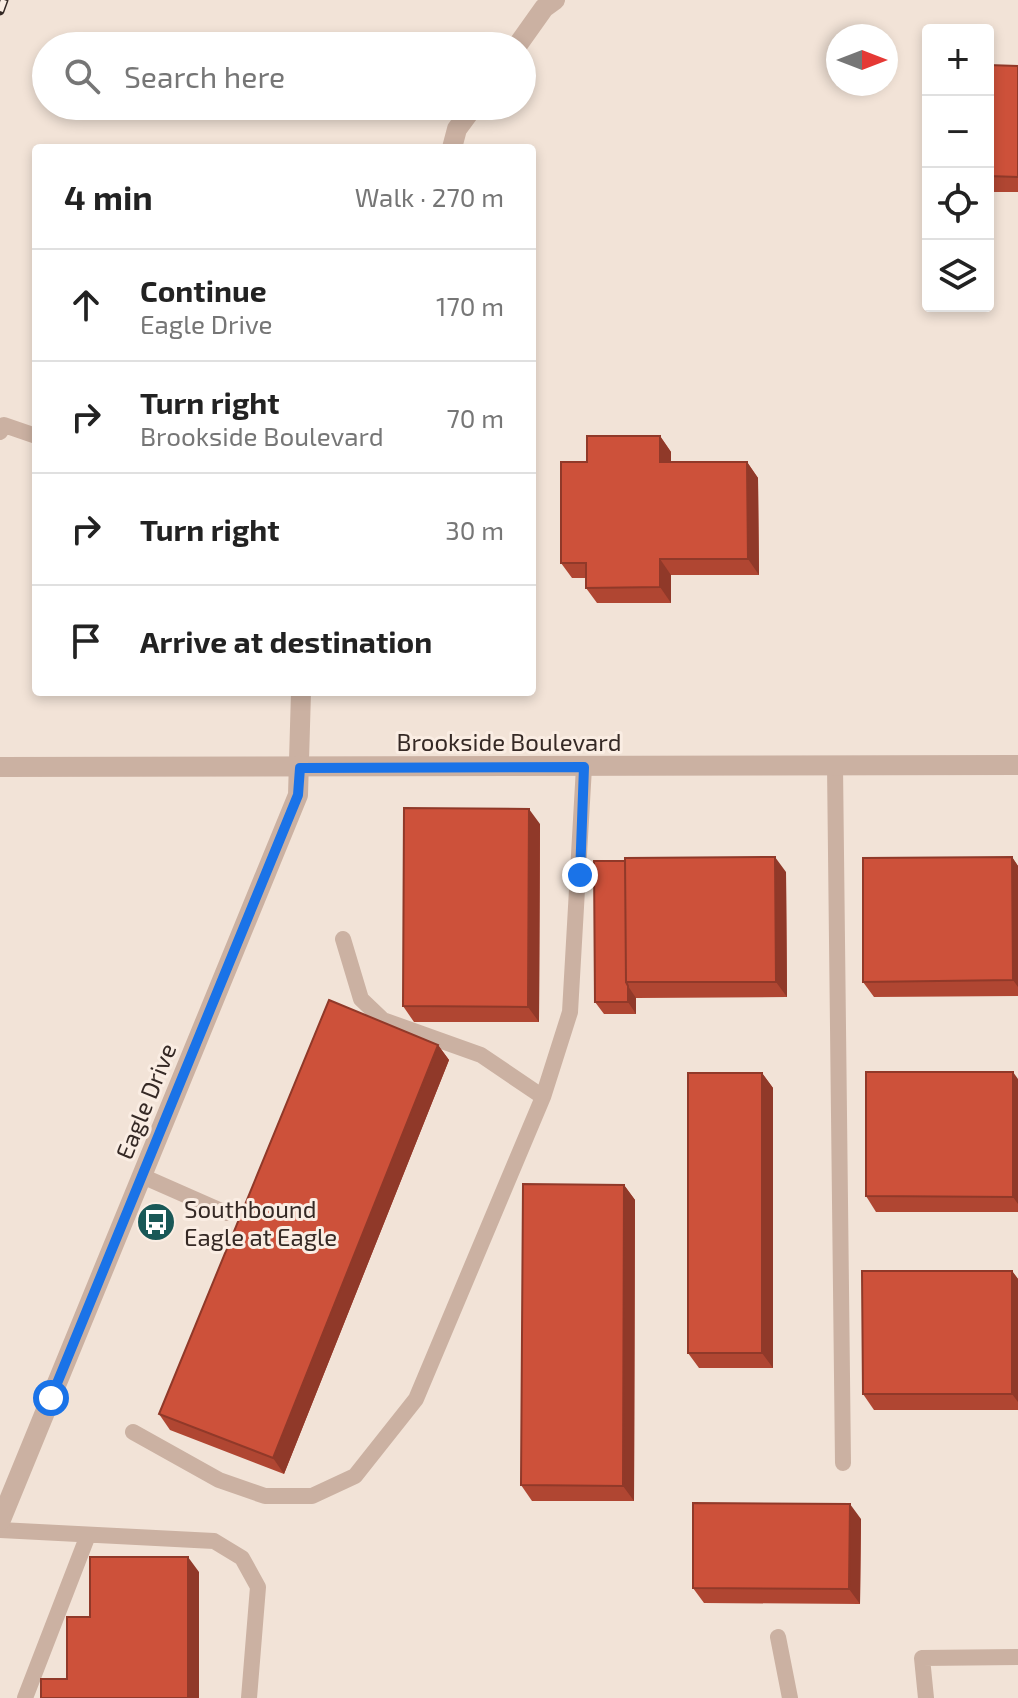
<!DOCTYPE html>
<meta charset="utf-8">
<style>
:root{--surface:#fff;--page:#f6f6f6;--text:#222;--muted:#767676;--line:#e0e0e0}
body{margin:0;font-family:"Exo 2",sans-serif;background:var(--page);color:var(--text)}
.controls{position:absolute;right:24px;top:24px;display:grid;overflow:hidden;border-radius:8px;box-shadow:0 4px 12px #0003}
.controls button{width:72px;height:72px;display:grid;place-items:center;padding:0;border:0;border-bottom:2px solid var(--line);background:var(--surface);color:var(--text);font:40px sans-serif}
.compass{position:absolute;left:826px;top:24px;width:72px;height:72px;border-radius:50%;background:var(--surface);box-shadow:0 4px 12px #0003;rotate:90deg}
.stop{position:absolute;width:24px;height:24px;margin:-18px;border:6px solid #1a73e8;border-radius:50%;background:#fff}
.stop.end{background:#1a73e8;border-color:#fff;box-shadow:0 2px 8px #0008}
.list{margin:0;padding:0;list-style:none}
h2{display:flex;justify-content:space-between;align-items:center;height:104px;margin:0;padding:0 32px;font-size:34px}
h2 small{font-size:26px;font-weight:400;color:var(--muted)}
.list li{display:grid;grid-template-columns:52px 1fr auto;gap:24px;align-items:center;box-sizing:border-box;height:112px;padding:0 32px;border-top:2px solid var(--line)}
.list b{display:block;font-size:30px;white-space:nowrap}
.list p{margin:0;font-size:26px;white-space:nowrap;color:var(--muted)}
.list em{font-size:26px;font-style:normal;color:var(--muted)}
.icon{flex:none;width:44px;height:44px;fill:none;stroke:currentColor;stroke-width:2;stroke-linecap:round;stroke-linejoin:round}
.map{position:relative;flex:none;width:1018px;height:1698px;overflow:hidden}
.search{position:absolute;background:var(--surface);box-shadow:0 4px 12px #0003;left:32px;top:32px;width:504px;height:88px;display:flex;align-items:center;gap:20px;box-sizing:border-box;padding:0 28px;border-radius:44px;color:var(--muted);font-size:30px}
.panel{position:absolute;background:var(--surface);box-shadow:0 4px 12px #0003;left:32px;top:144px;width:504px;height:552px;border-radius:8px}
.map>svg:first-child{display:block}
.lines{fill:none;stroke-linecap:round;stroke-linejoin:round}
.service{stroke:#cbb1a2;stroke-width:16}
.minor{stroke:#cbb1a2;stroke-width:20}
.tertiary{stroke:#cbb1a2;stroke-width:20}
.rail-casing{stroke:#352925;stroke-width:9}
.rail{stroke:#faede3;stroke-width:6;stroke-dasharray:18;stroke-linecap:butt}
.wall{fill:#b04632}
.shaded-wall{fill:#903929}
.building{fill:#cd513a;stroke:#903929;stroke-width:2}
.route{stroke:#1a73e8;stroke-width:10}
.labels{text-anchor:middle;dominant-baseline:central;stroke-width:6;stroke-linejoin:round;paint-order:stroke}
.street-label{font-size:24px;fill:#352925;stroke:#faede3}
.poi-label{font-size:24px;fill:#352925;stroke:#faede3;text-anchor:start}
</style>
<div class="map">
<svg width="1018" height="1698" viewBox="0 0 1018 1698">
<rect width="100%" height="100%" fill="#f2e3d7"/>
<g class="lines">
<!-- service -->
<path class="service" d="M0,432L4,425L36,436
M835,766L843,1463
M343,939L361,999L383,1020L481,1055L543,1097
M142,1176L226,1213
M133,1432L219,1480L265,1496H312L355,1476L416,1399L543,1097L570,1012L584,767
M0,1530L214,1541L242,1558L258,1587L249,1698
M778,1637L790,1698
M25,1698L88,1535
M926,1698L922,1658L1018,1657"/>
<!-- minor -->
<path class="minor" d="M517,46L544,8L555,0
M452,148L457,129L474,106
M0,1522L298,795L301,692"/>
<!-- tertiary -->
<path class="tertiary" d="M0,767L1018,765"/>
<!-- rail casing -->
<g class="rail-casing">
<path id="rail" d="M0,11L4,0"/>
</g>
<!-- rail -->
<use href="#rail" class="rail"/>
</g>
<!-- wall -->
<path class="wall" d="M988,65L1018,66V192H988Z
M660,436L671,452V462H747L758,478L759,575H671V603H597L586,588V578H572L561,563L587,462Z
M540,824L539,1022H414L403,1006Z
M1012,857L1018,866V996L874,997L863,982Z
M786,872L787,997L636,998V1014H604L595,1002Z
M438,1045L449,1060L284,1474L170,1430L159,1414Z
M762,1073L773,1088V1368H699L688,1353Z
M1018,1079V1212H876L866,1196Z
M624,1185L635,1200L634,1501H532L521,1485Z
M1012,1271L1018,1279V1410H874L863,1394Z
M861,1519L860,1604L704,1603L693,1588Z"/>
<!-- shaded-wall -->
<path class="shaded-wall" d="M660,436L671,452V478L660,462Z
M747,462L758,478L759,575L748,559Z
M660,559L671,575V603L660,587Z
M529,809L540,824L539,1022L528,1007Z
M775,857L786,872L787,997L776,982Z
M1012,857L1018,866V987L1013,980Z
M628,986L636,998V1014L628,1002Z
M438,1045L449,1060L284,1474L273,1458Z
M1013,1072L1018,1079V1204L1013,1197Z
M762,1073L773,1088V1368L762,1353Z
M624,1185L635,1200L634,1501L623,1486Z
M1012,1271L1018,1279V1402L1012,1394Z
M850,1504L861,1519L860,1604L849,1589Z
M188,1557L199,1572V1698H188Z"/>
<!-- building -->
<path class="building" d="M988,65L1018,66V177L988,176Z
M587,436H660V462H747L748,559H660V587L586,588V563H561V462H587Z
M404,808L529,809L528,1007L403,1006Z
M775,857L776,982H626L625,858Z
M1012,857L1013,980L863,982V858Z
M594,861H625L626,982L628,986V1002H595Z
M329,1000L438,1045L273,1458L159,1414Z
M866,1072H1013V1197L866,1196Z
M688,1073H762V1353H688Z
M523,1184L624,1185L623,1486L521,1485Z
M862,1271H1012V1394H863Z
M693,1503L850,1504L849,1589L693,1588Z
M90,1557H188V1698H41V1679H67V1617H90Z"/>
<g class="lines">
<!-- route -->
<path class="route" d="M51,1398L298,795L300,768L584,767L580,875"/>
</g>
<!-- icons -->
<defs>
<g id="bus-disc" transform="scale(2)"><circle r="9.5" fill="#195857" stroke="#faede3"/><path d="M-5-6H5V4H4V6H2V4H-2V6H-4V4H-5ZM-3.5-4V0h7V-4ZM-3.5 1.2v1.5H-2V1.2ZM2 1.2v1.5H3.5V1.2Z" fill="#fff"/></g>
</defs>
<g fill-rule="evenodd">
<use href="#bus-disc" x="156" y="1222"/>
</g>
<g class="labels">
<!-- street labels -->
<g class="street-label">
<text x="509" y="741">Brookside Boulevard</text>
<text transform="translate(145 1101) rotate(-68)">Eagle Drive</text>
</g>
<!-- poi labels -->
<g class="poi-label">
<text x="184" y="1208">Southbound<tspan x="184" dy="28">Eagle at Eagle</tspan></text>
</g>
</g>
</svg>
<div class="controls">
<button>+</button>
<button>−</button>
<button><svg class="icon" aria-label="locate" viewBox="0 0 24 24"><circle cx="12" cy="12" r="6"/><path d="M12 2v4M12 18v4M2 12h4M18 12h4"/></svg></button>
<button><svg class="icon" aria-label="layers" viewBox="0 0 24 24"><path d="M12 4l9 5-9 5-9-5zM3 14l9 5 9-5"/></svg></button>
</div>
<svg class="compass" viewBox="-18 -18 36 36"><path d="M0-13l5 13h-10z" fill="#e53935"/><path d="M0 13l5-13h-10z" fill="#767676"/></svg>
<div class="stop" style="left:51px;top:1398px"></div>
<div class="stop end" style="left:580px;top:875px"></div>
<div class="search"><svg class="icon" aria-label="search" viewBox="0 0 24 24"><circle cx="10" cy="10" r="6"/><path d="M15 15l6 6"/></svg>Search here</div>
<section class="panel">
<h2>4 min<small>Walk · 270 m</small></h2>
<ul class="list">
<li><svg class="icon" aria-label="ahead" viewBox="0 0 24 24"><path d="M12 20V5M6 11l6-6 6 6"/></svg><div><b>Continue</b><p>Eagle Drive</p></div><em>170 m</em></li>
<li><svg class="icon" aria-label="right" viewBox="0 0 24 24"><path d="M7 20v-9h11M14 6l5 5-5 5"/></svg><div><b>Turn right</b><p>Brookside Boulevard</p></div><em>70 m</em></li>
<li><svg class="icon" aria-label="right" viewBox="0 0 24 24"><path d="M7 20v-9h11M14 6l5 5-5 5"/></svg><div><b>Turn right</b></div><em>30 m</em></li>
<li><svg class="icon" aria-label="arrive" viewBox="0 0 24 24"><path d="M6 21V4h12l-3 4 3 4H6"/></svg><div><b>Arrive at destination</b></div></li>
</ul>
</section>
</div>
